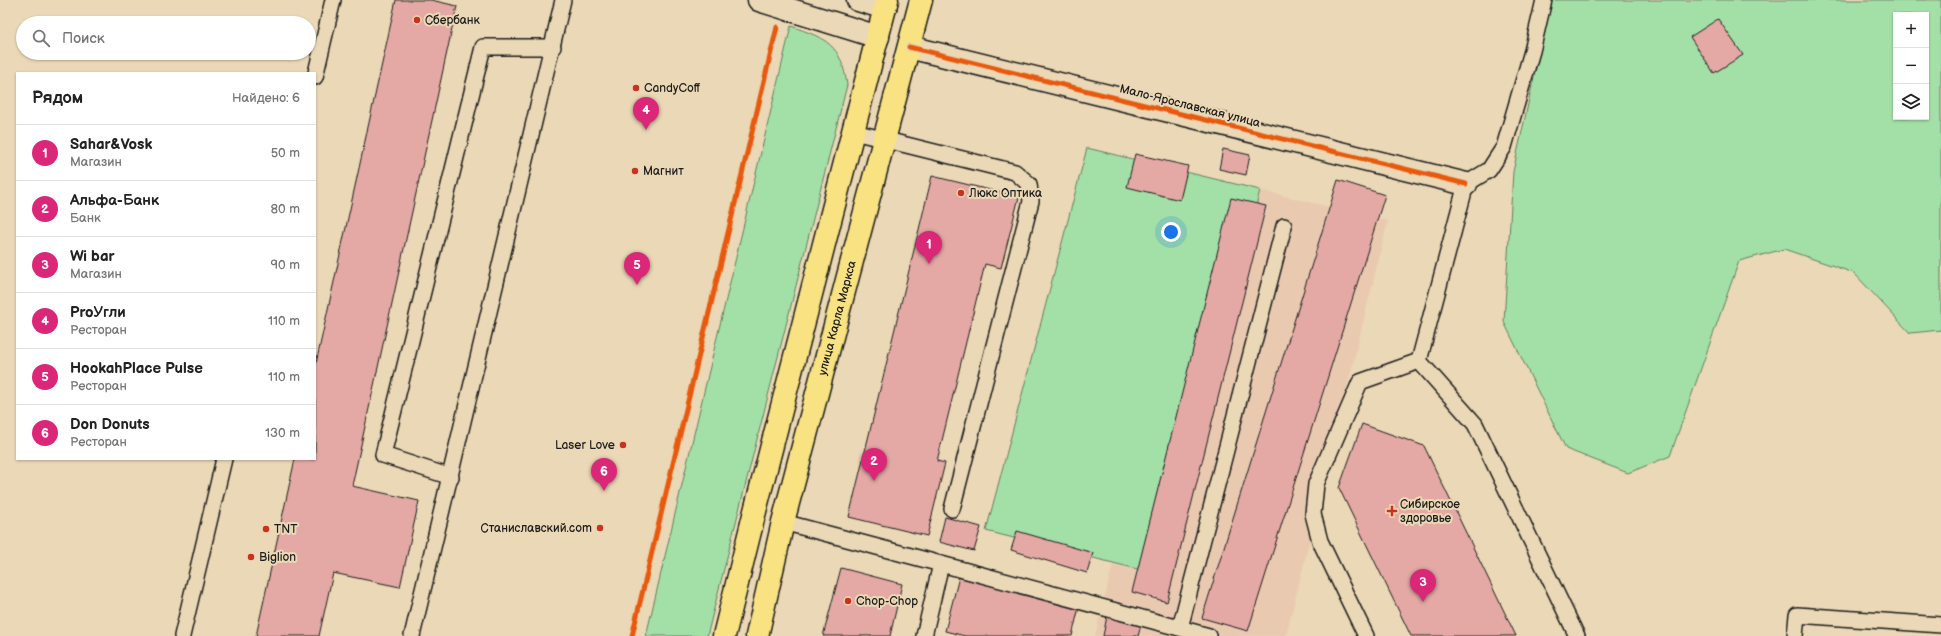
<!DOCTYPE html>
<html lang="ru">
<meta charset="utf-8">
<style>
:root{--surface:#fff;--page:#f6f6f6;--text:#222;--muted:#767676;--line:#e0e0e0;--accent:#db2777}
body{margin:0;font-family:"Balsamiq Sans",sans-serif;background:var(--page);color:var(--text)}
.controls{position:absolute;right:12px;top:12px;display:grid;overflow:hidden;border-radius:0px;box-shadow:0 1px 3px #0004}
.controls button{width:36px;height:36px;display:grid;place-items:center;padding:0;border:0;border-bottom:1px solid var(--line);background:var(--surface);color:var(--text);font:20px sans-serif}
.you{position:absolute;left:1171px;top:232px;width:14px;height:14px;margin:-10px;border:3px solid #fff;border-radius:50%;background:#1a73e8;box-shadow:0 0 0 6px #1a73e833}
.badge{display:grid;place-items:center;width:26px;height:26px;border-radius:50%;background:var(--accent);color:#fff;font-size:13px;font-weight:700}
.pin{position:absolute;translate:-50% -33px;filter:drop-shadow(0 1px 2px #0008)}
.pin::after{content:'';position:absolute;top:21px;width:14px;height:12px;background:inherit;clip-path:polygon(0 0,100% 0,50% 100%)}
.list{margin:0;padding:0;list-style:none}
h2{display:flex;justify-content:space-between;align-items:center;height:52px;margin:0;padding:0 16px;font-size:17px}
h2 small{font-size:13px;font-weight:400;color:var(--muted)}
.list li{display:grid;grid-template-columns:26px 1fr auto;gap:12px;align-items:center;box-sizing:border-box;height:56px;padding:0 16px;border-top:1px solid var(--line)}
.list b{display:block;font-size:15px;white-space:nowrap}
.list p{margin:0;font-size:13px;white-space:nowrap;color:var(--muted)}
.list em{font-size:13px;font-style:normal;color:var(--muted)}
.icon{flex:none;width:22px;height:22px;fill:none;stroke:currentColor;stroke-width:2;stroke-linecap:round;stroke-linejoin:round}
.map{position:relative;flex:none;width:1941px;height:636px;overflow:hidden}
.search{position:absolute;background:var(--surface);box-shadow:0 1px 3px #0004;left:16px;top:16px;width:300px;height:44px;display:flex;align-items:center;gap:10px;box-sizing:border-box;padding:0 14px;border-radius:22px;color:var(--muted);font-size:15px}
.panel{position:absolute;background:var(--surface);box-shadow:0 1px 3px #0004;left:16px;top:72px;width:300px;height:388px;border-radius:0px}
.map>svg:first-child{display:block}
.built{fill:#e9cab1}
.green{fill:#a3e0a7;stroke:#607e62;fill-rule:evenodd}
.building{fill:#e4a9a5;stroke:#1c1c1c}
.lines{fill:none;stroke-linecap:round;stroke-linejoin:round}
.lane-casing{stroke:#1c1c1c;stroke-width:18}
.street-casing{stroke:#1c1c1c;stroke-width:25}
.secondary-casing{stroke:#1c1c1c;stroke-width:25}
.primary-casing{stroke:#1c1c1c;stroke-width:25}
.lane{stroke:#ebd8b6;stroke-width:15}
.street{stroke:#ebd8b6;stroke-width:22}
.secondary{stroke:#ebd8b6;stroke-width:22}
.primary{stroke:#f8e281;stroke-width:22}
.cycleway-casing{stroke:#ebd8b6;stroke-width:8}
.cycleway{stroke:#e8590c;stroke-width:5}
.poi-dot{fill:#c8321e;stroke:#ebd8b6;stroke-width:1.5}
.labels{text-anchor:middle;dominant-baseline:central;stroke-width:4;stroke-linejoin:round;paint-order:stroke}
.poi-label{font-size:12px;fill:#1c1c1c;stroke:#ebd8b6;text-anchor:start}
.street-label{font-size:12px;fill:#1c1c1c;stroke:#ebd8b6}
</style>
<div class="map">
<svg width="1941" height="636" viewBox="0 0 1941 636">
<rect width="100%" height="100%" fill="#ebd8b6"/>
<filter id="ink" filterUnits="userSpaceOnUse"><feTurbulence type="fractalNoise" baseFrequency=".025" numOctaves="2"/><feDisplacementMap in="SourceGraphic" scale="8" xChannelSelector="R" yChannelSelector="G"/><feConvolveMatrix kernelMatrix="1 2 1 2 8 2 1 2 1" color-interpolation-filters="sRGB"/></filter>
<g filter="url(#ink)">
<!-- built -->
<path class="built" d="M1260,190L1388,221L1286,636H1095L1113,564L1165,576Z"/>
<!-- green -->
<path class="green" d="M1551,0H1941V330L1910,333L1854,273L1784,249L1739,261L1670,456L1628,473L1566,449L1504,322L1513,172ZM1896,15H1926V117H1896Z
M791,26C827,39 841,44 847,85L707,636H646Z
M1087,148L1260,190L1165,576L986,531Z"/>
<!-- building -->
<path class="building" d="M396,0H431L457,6L352,486L419,501L400,587L333,573L319,636H256L295,459H315V368Z
M1718,19L1743,55L1714,73L1690,37Z
M1223,149L1250,155L1246,175L1219,169Z
M1135,154L1188,166L1180,200L1127,187Z
M932,176L1019,197L1001,268L985,264L937,461L945,463L927,536L849,517Z
M1338,180L1385,195L1248,631L1202,618Z
M1231,198L1266,206L1167,602L1132,592Z
M1362,424L1424,446L1516,636H1411L1339,488Z
M945,517L981,527L974,551L939,542Z
M1017,531L1093,553L1087,573L1011,550Z
M841,568L902,584L890,636H823Z
M959,577L1079,607L1072,636H965L945,631Z
M1107,616L1141,625L1138,636H1103Z"/>
<g class="lines">
<!-- lane casing -->
<g class="lane-casing">
<path id="lane" d="M315,77L333,0
M854,132L1015,172L1029,184L1031,201L952,509
M1419,361L1475,424L1577,636
M451,477L383,455L483,47H553
M783,522L941,564
M1180,628L1284,226
M182,636L224,459
M412,636L563,0
M924,636L941,564L1209,636
M1366,636L1320,541L1313,514L1316,484L1360,382L1419,361L1466,184L1489,170L1504,147L1532,51L1544,0
M1795,636L1797,615L1941,625"/>
</g>
<!-- street casing -->
<g class="street-casing">
<path id="street" d="M909,47L1466,184"/>
</g>
<!-- secondary casing -->
<g class="secondary-casing">
<path id="secondary" d="M759,0L878,37
M858,0L885,8"/>
</g>
<!-- primary casing -->
<g class="primary-casing">
<g id="primary">
<path d="M724,636L754,515L887,0"/>
<path id="s1" d="M757,636L783,522L921,0"/>
</g>
</g>
<!-- lane -->
<use href="#lane" class="lane"/>
<!-- street -->
<use href="#street" class="street"/>
<!-- secondary -->
<use href="#secondary" class="secondary"/>
<!-- primary -->
<use href="#primary" class="primary"/>
<!-- cycleway casing -->
<g class="cycleway-casing">
<path id="cycleway" d="M909,47L1466,184
M632,636L777,27"/>
</g>
<!-- cycleway -->
<use href="#cycleway" class="cycleway"/>
</g>
</g>
<!-- markers -->
<g class="poi-dot">
<circle cx="417" cy="20" r="4"/>
<circle cx="636" cy="88" r="4"/>
<circle cx="635" cy="171" r="4"/>
<circle cx="961" cy="193" r="4"/>
<circle cx="623" cy="445" r="4"/>
<path d="M1390 505h4v4h4v4h-4v4h-4v-4h-4v-4h4z"/>
<circle cx="600" cy="528" r="4"/>
<circle cx="266" cy="529" r="4"/>
<circle cx="251" cy="557" r="4"/>
<circle cx="848" cy="601" r="4"/>
</g>
<g class="labels">
<!-- poi labels -->
<g class="poi-label">
<text x="425" y="20">Сбербанк</text>
<text x="644" y="88">CandyCoff</text>
<text x="643" y="171">Магнит</text>
<text x="969" y="193">Люкс Оптика</text>
<text x="615" y="445" text-anchor="end">Laser Love</text>
<text x="1400" y="504">Сибирское<tspan x="1400" dy="14">здоровье</tspan></text>
<text x="592" y="528" text-anchor="end">Станиславский.com</text>
<text x="274" y="529">TNT</text>
<text x="259" y="557">Biglion</text>
<text x="856" y="601">Chop-Chop</text>
</g>
<!-- street labels -->
<g class="street-label">
<text transform="translate(1190 106) rotate(14)">Мало-Ярославская улица</text>
<text stroke="none"><textPath href="#s1" startOffset="328">улица Карла Маркса</textPath></text>
</g>
</g>
</svg>
<div class="controls">
<button>+</button>
<button>−</button>
<button><svg class="icon" aria-label="layers" viewBox="0 0 24 24"><path d="M12 4l9 5-9 5-9-5zM3 14l9 5 9-5"/></svg></button>
</div>
<div class="you"></div>
<div class="pin badge" style="left:929px;top:264px">1</div>
<div class="pin badge" style="left:874px;top:481px">2</div>
<div class="pin badge" style="left:1423px;top:602px">3</div>
<div class="pin badge" style="left:646px;top:130px">4</div>
<div class="pin badge" style="left:637px;top:285px">5</div>
<div class="pin badge" style="left:604px;top:491px">6</div>
<div class="search"><svg class="icon" aria-label="search" viewBox="0 0 24 24"><circle cx="10" cy="10" r="6"/><path d="M15 15l6 6"/></svg>Поиск</div>
<section class="panel">
<h2>Рядом<small>Найдено: 6</small></h2>
<ul class="list">
<li><span class="badge">1</span><div><b>Sahar&amp;Vosk</b><p>Магазин</p></div><em>50 m</em></li>
<li><span class="badge">2</span><div><b>Альфа-Банк</b><p>Банк</p></div><em>80 m</em></li>
<li><span class="badge">3</span><div><b>Wi bar</b><p>Магазин</p></div><em>90 m</em></li>
<li><span class="badge">4</span><div><b>ProУгли</b><p>Ресторан</p></div><em>110 m</em></li>
<li><span class="badge">5</span><div><b>HookahPlace Pulse</b><p>Ресторан</p></div><em>110 m</em></li>
<li><span class="badge">6</span><div><b>Don Donuts</b><p>Ресторан</p></div><em>130 m</em></li>
</ul>
</section>
</div>
